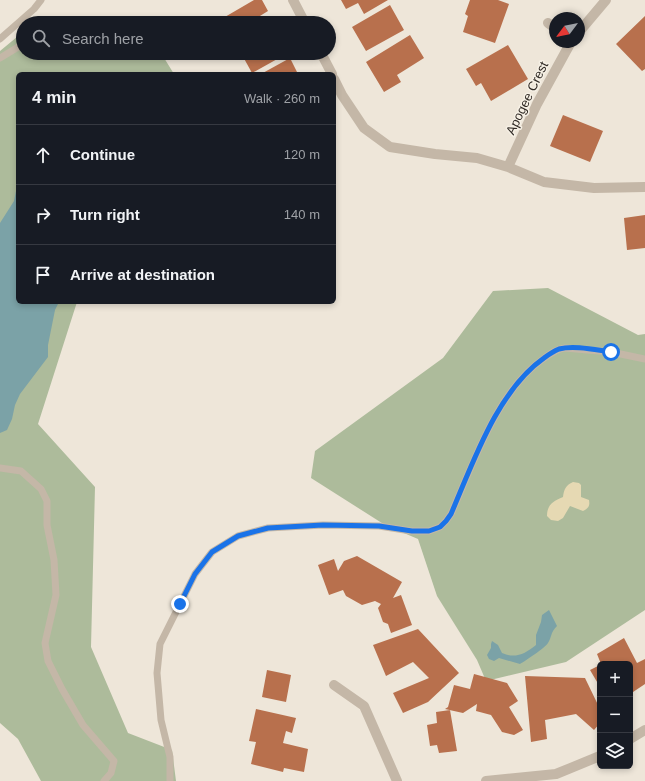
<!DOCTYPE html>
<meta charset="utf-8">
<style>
:root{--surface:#171b24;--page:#242831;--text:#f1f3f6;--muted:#9ea1a6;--line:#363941}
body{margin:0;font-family:Arial,sans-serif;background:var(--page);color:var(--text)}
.controls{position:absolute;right:12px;bottom:12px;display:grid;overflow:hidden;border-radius:6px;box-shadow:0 2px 6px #0003}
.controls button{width:36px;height:36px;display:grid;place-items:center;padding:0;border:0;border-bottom:1px solid var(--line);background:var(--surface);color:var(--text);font:20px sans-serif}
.compass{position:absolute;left:549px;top:12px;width:36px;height:36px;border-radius:50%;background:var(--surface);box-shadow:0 2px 6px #0003;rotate:238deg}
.stop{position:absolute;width:12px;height:12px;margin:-9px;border:3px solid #1a73e8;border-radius:50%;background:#fff}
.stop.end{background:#1a73e8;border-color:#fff;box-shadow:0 1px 4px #0008}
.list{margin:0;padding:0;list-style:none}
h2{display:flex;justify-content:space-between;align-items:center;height:52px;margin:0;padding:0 16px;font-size:17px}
h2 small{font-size:13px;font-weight:400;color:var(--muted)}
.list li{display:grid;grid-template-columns:26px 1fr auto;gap:12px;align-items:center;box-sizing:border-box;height:60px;padding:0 16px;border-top:1px solid var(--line)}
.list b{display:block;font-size:15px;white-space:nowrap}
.list em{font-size:13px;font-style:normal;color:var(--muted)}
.icon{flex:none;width:22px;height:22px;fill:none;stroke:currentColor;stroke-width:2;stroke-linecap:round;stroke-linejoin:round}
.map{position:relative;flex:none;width:645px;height:781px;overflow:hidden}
.search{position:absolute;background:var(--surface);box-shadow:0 2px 6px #0003;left:16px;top:16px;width:320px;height:44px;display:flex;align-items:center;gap:10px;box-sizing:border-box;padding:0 14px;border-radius:22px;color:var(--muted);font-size:15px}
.panel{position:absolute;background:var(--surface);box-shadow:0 2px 6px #0003;left:16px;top:72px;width:320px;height:232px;border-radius:6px}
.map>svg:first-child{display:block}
.green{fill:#adbb9b}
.sand{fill:#e6d9b3}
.water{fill:#7ba2a7}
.building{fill:#b8704d}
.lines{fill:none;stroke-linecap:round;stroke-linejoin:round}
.service{stroke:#c4b7a7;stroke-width:7}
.minor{stroke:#c4b7a7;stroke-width:10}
.route{stroke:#1a73e8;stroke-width:5}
.labels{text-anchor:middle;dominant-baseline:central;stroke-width:3;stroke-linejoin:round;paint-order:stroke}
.street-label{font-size:13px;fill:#312b26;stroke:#f6f0e5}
</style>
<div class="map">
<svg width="645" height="781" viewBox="0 0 645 781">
<rect width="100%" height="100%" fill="#eee6d9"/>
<!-- green -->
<path class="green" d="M105,18L116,23H57Z
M23,32V53H161L174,74H18V302H77L38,424L95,487L91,647L128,733L172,750L176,781H41L18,739L0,723V51Z
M548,288L638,335L645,334V610L566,662L486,681L477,660L437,596L418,539L385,525L311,478L315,451L443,358L493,291Z"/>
<!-- sand -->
<path class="sand" d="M573,482L579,483L581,485V497L589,500C590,506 589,508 583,511L570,506L563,518L558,521L551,520L547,516C547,505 553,501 563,497C564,489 566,485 573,482Z"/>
<!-- water -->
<path class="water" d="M18,181V302H59L55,310L48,345V357L20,394L15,405L12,419L7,430L0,433V223L14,201Z
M549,610L557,626C550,633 552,637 548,643C545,648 525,661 520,664L499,658L494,661L489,659L487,655L491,648V644L492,641L498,645L502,653C515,659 525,654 536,645V635L541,622L542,615Z"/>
<!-- building -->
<path class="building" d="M254,0H262L268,11L255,19L258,23H219L218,21Z
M341,0H388L364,14L358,3L346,9Z
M470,0H498L509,4L495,43L463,32L468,16L465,14Z
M390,5L404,30L366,51L352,27Z
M645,16V69L642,71L616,44Z
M410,35L424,58L397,75L401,82L384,92L366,62Z
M508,45L528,79L491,101L481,83L476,86L466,69Z
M241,53H288L252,73Z
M290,58L298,74H261Z
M563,115L603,131L590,162L550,146Z
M645,215V248L627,250L624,218Z
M357,556L402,582L393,598L401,595L412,625L391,633L388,624L383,622L378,608L381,604L375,601L362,605L346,596L343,590L329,595L318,565L334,559L338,571L344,561Z
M418,629L459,673L428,702L403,713L393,693L429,678L413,662L386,676L373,645Z
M624,638L637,663L645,659V684L630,694V664H601L597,654Z
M600,665V687L590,670Z
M267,670L291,675L286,702L262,697Z
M474,674L507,683L518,701L509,707L523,730L514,735L502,732L491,715L476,711L477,704L463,713L445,709L448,707L454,685L470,689Z
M525,676L585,678L600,709V723L594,730L576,714L545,720L547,739L531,742Z
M256,709L296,718L292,733L286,731L283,743L308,749L304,772L284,768L283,772L251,764L256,742L249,741Z
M450,710L457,751L439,753L437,745L430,746L427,725L437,723L436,712Z"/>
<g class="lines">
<!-- service -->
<path class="service" d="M0,39L34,9L41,0
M0,58L23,44
M0,468L21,471L41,489L47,501V525L54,560L56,595L45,643L48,661L62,689L83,725L114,761L111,773L104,781
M170,781V757L161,720L157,673L160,644L195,574L212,552L238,536L268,528L323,525L379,526L411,531H429L440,527L446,521L451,514C473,464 497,391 543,359C550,354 556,349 565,348L611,352L645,359"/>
<!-- minor -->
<path class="minor" d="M293,0L305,23
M548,23L555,28
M579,32L606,0
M321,53L332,74
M334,79L342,95L364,128L390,147L435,154L477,158L508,167L544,182L594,188L645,187
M508,167L537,104L571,42
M334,685L364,706L397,781
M630,739L645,730
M486,781L556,774L600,756"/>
</g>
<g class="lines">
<!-- route -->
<path class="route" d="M180,604L195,574L212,552L238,536L268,528L323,525L379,526L412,531H429L440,527L446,521L451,514C473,463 497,391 544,358C548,355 554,351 559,349C574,345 596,350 611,352"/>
</g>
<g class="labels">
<!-- street labels -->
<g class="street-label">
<text transform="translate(527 98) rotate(-64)">Apogee Crest</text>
</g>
</g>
</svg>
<div class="controls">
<button>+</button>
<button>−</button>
<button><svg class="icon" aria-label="layers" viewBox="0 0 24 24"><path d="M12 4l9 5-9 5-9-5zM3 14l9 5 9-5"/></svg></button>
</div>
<svg class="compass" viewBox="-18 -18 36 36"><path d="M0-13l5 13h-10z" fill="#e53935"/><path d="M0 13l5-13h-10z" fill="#9ea1a6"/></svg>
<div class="stop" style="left:611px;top:352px"></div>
<div class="stop end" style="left:180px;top:604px"></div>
<div class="search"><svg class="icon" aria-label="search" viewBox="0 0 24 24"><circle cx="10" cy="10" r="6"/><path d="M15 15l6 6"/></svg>Search here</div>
<section class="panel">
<h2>4 min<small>Walk · 260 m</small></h2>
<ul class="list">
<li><svg class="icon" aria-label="ahead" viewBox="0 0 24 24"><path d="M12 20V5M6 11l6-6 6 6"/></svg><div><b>Continue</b></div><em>120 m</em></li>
<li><svg class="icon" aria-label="right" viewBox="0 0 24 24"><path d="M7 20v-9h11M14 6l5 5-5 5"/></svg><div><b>Turn right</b></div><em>140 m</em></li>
<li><svg class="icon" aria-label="arrive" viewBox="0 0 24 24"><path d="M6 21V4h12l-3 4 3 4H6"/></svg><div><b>Arrive at destination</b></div></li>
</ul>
</section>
</div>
